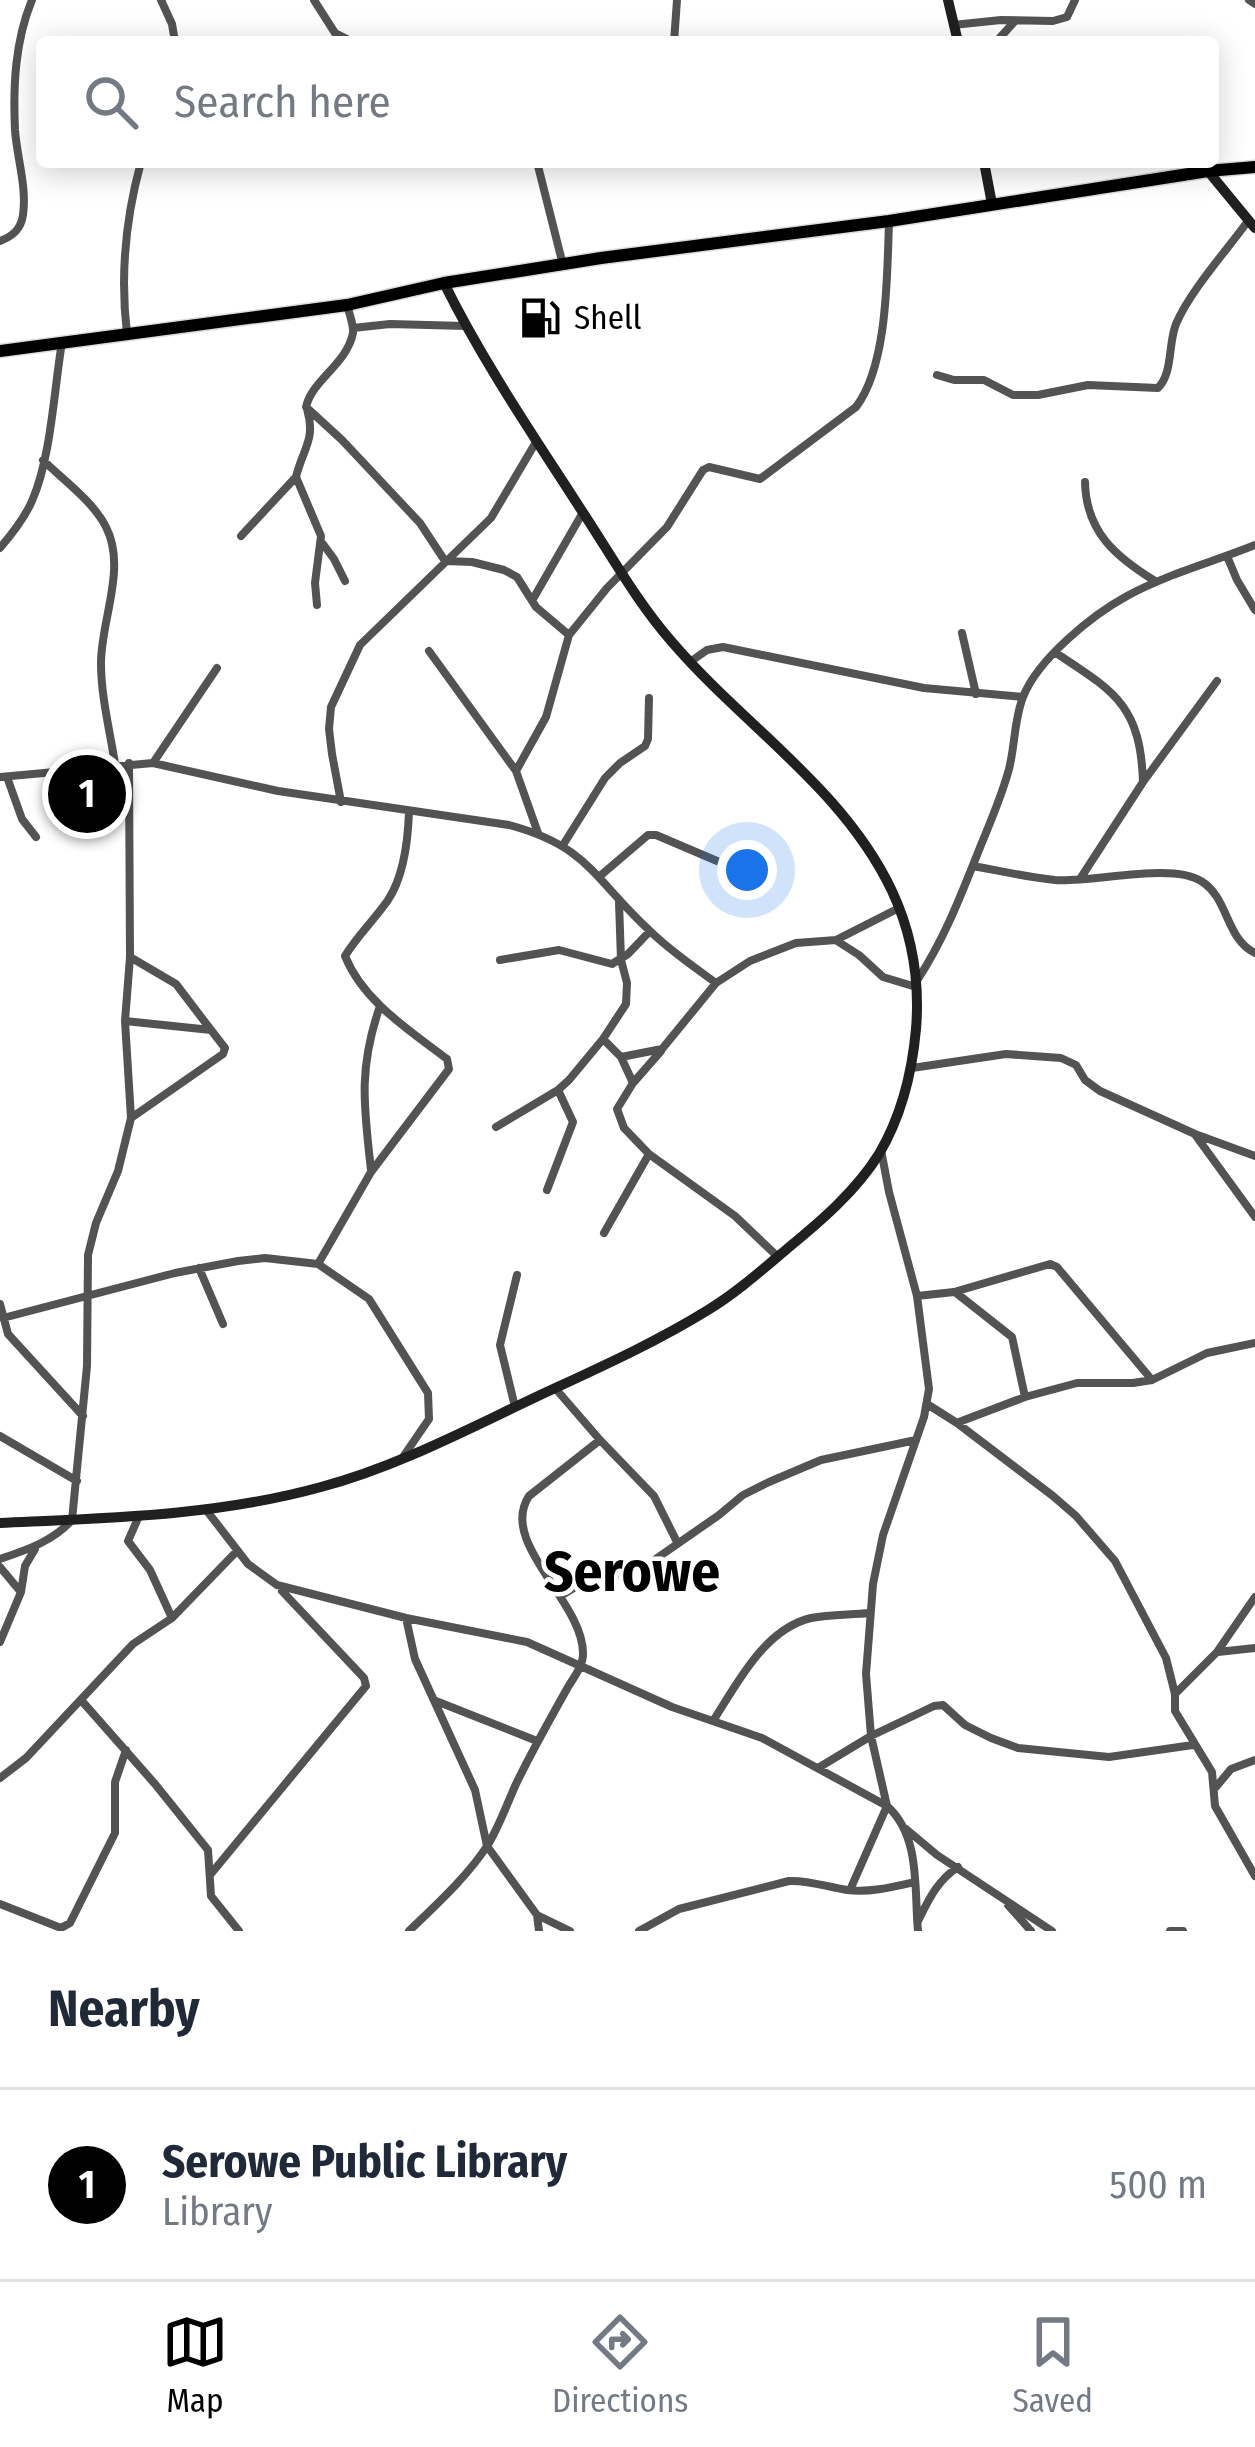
<!DOCTYPE html>
<style>
:root{--surface:#fff;--page:#f2f2f3;--text:#1f2937;--muted:#747a83;--line:#e0e1e3;--accent:#000}
body{margin:0;font-family:"Fira Sans Condensed",sans-serif;background:var(--page);color:var(--text)}
.you{position:absolute;left:747px;top:870px;width:42px;height:42px;margin:-30px;border:9px solid #fff;border-radius:50%;background:#1a73e8;box-shadow:0 0 0 18px #1a73e833}
.badge{display:grid;place-items:center;width:78px;height:78px;border-radius:50%;background:var(--accent);color:#fff;font-size:39px;font-weight:700}
.pin{position:absolute;translate:-50% -50%;border:6px solid #fff;box-shadow:0 3px 12px #0006}
.list{margin:0;padding:0;list-style:none}
h2{display:flex;justify-content:space-between;align-items:center;height:156px;margin:0;padding:0 48px;font-size:51px}
h2 small{font-size:39px;font-weight:400;color:var(--muted)}
.list li{display:grid;grid-template-columns:78px 1fr auto;gap:36px;align-items:center;box-sizing:border-box;height:192px;padding:0 48px;border-top:3px solid var(--line)}
.list b{display:block;font-size:45px;white-space:nowrap}
.list p{margin:0;font-size:39px;white-space:nowrap;color:var(--muted)}
.list em{font-size:39px;font-style:normal;color:var(--muted)}
.icon{flex:none;width:66px;height:66px;fill:none;stroke:currentColor;stroke-width:2;stroke-linecap:round;stroke-linejoin:round}
.map{position:relative;flex:none;width:1255px;height:1931px;overflow:hidden}
.search{position:absolute;background:var(--surface);box-shadow:0 6px 30px #0003;left:36px;right:36px;top:36px;height:132px;display:flex;align-items:center;gap:30px;box-sizing:border-box;padding:0 42px;border-radius:12px;color:var(--muted);font-size:45px}
.sheet{height:348px;background:var(--surface)}
nav{display:flex;justify-content:space-around;align-items:center;box-sizing:border-box;height:168px;border-top:3px solid var(--line);background:var(--surface);font-size:33px;color:var(--muted)}
nav a{display:grid;justify-items:center;gap:6px}
nav .on{color:var(--accent)}
.map>svg:first-child{display:block}
.lines{fill:none;stroke-linecap:round;stroke-linejoin:round}
.primary-casing{stroke:#dbdbdb;stroke-width:15}
.street{stroke:#535353;stroke-width:8}
.secondary{stroke:#202020;stroke-width:10}
.primary{stroke:#000;stroke-width:12}
.labels{text-anchor:middle;dominant-baseline:central;stroke-width:9;stroke-linejoin:round;paint-order:stroke}
.poi-label{font-size:33px;fill:#000;stroke:#fff;text-anchor:start}
.town-label{font-size:57px;font-weight:bold;fill:#000;stroke:#fff}
</style>
<div class="map">
<svg width="1255" height="1931" viewBox="0 0 1255 1931">
<rect width="100%" height="100%" fill="#fff"/>
<g class="lines">
<!-- primary casing -->
<g class="primary-casing">
<path id="primary" d="M0,351L347,305L444,283L601,258L889,221L1208,171L1255,167"/>
</g>
<!-- street -->
<path class="street" d="M161,0L172,24L175,42
M314,0L335,33L353,42
M1249,0L1255,4
M953,25L1001,20L1053,21L1067,17L1075,0
M674,42L677,0
M996,42L1015,21
M537,162L563,265
M0,241C13,236 21,229 23,215C27,187 17,158 15,130C13,86 15,41 32,0
M347,305C349,313 354,325 353,333C347,364 312,380 306,407L342,440L420,523L445,561
M353,328L390,324L465,326
M127,334C120,275 125,220 141,162
M937,375L954,380H984L1013,395H1038L1088,385L1158,388C1173,373 1168,344 1176,324C1190,291 1227,250 1248,221
M307,409C316,440 303,448 296,477L321,536L315,583L317,605
M43,460C63,480 93,501 106,527C127,568 101,620 101,663C101,697 110,731 115,764
M1085,482C1086,532 1116,557 1155,581
M241,536L295,478
M323,544L334,559L345,581
M0,548C12,534 24,519 32,501C51,458 54,390 62,342
M1227,556L1237,580L1255,610
M447,561L472,562L504,570L517,577L536,607L569,635
M533,599L582,514
M962,633L976,694
M429,651L516,771
M1056,653C1115,692 1140,705 1143,781
M690,662L707,650L723,647L924,688L1023,697
M153,763L217,668
M0,777L153,763L278,791L509,825C588,846 594,879 649,930C669,950 693,966 716,983
M7,777L22,819L36,837
M341,802L332,754L329,729L331,707L360,645L491,518L536,442
M538,833L516,771L546,717L569,635L607,588L667,527L703,470L709,467L760,479L856,407C888,365 887,274 889,222
M563,845L605,778L620,763L645,746L648,739L649,698
M973,866C1000,871 1027,877 1055,880C1091,883 1172,862 1201,881C1229,898 1225,938 1255,953
M600,876L648,835H656L750,875
M1080,879L1143,782L1217,681
M837,941L859,955L883,977L916,987
M130,957L176,984L211,1030
M500,960L559,950L612,964L628,954L650,931
M918,979C944,939 959,900 977,855C988,827 1001,799 1009,769C1015,746 1014,720 1023,697C1038,659 1092,615 1127,596C1167,574 1213,562 1255,545
M125,1021L211,1030L225,1048L223,1054L131,1118
M603,1039L621,1057L633,1083
M621,1057L662,1049L716,983L750,961L796,943L836,940L899,908
M912,1068L1006,1054L1061,1058L1076,1065L1085,1080L1100,1091L1195,1134L1255,1156
M496,1127L558,1090L569,1080L603,1039L626,1004L627,983L621,960L619,902
M1196,1136L1255,1217
M649,1154L735,1216L778,1257
M371,1170C364,1107 358,1069 380,1006
M547,1190L573,1122L558,1090
M604,1233L649,1154L624,1128L617,1109L633,1083L661,1051
M318,1264L371,1172L449,1069L447,1059C409,1030 363,1001 345,956C357,936 375,919 388,900C404,876 408,840 409,812
M199,1268L223,1324
M955,1292L1012,1337L1025,1397
M917,1296L954,1292L1050,1264L1057,1267L1152,1380
M0,1304L8,1334L83,1416
M3,1318L175,1273L238,1261L265,1258L318,1264L369,1299L428,1393L429,1419L403,1457
M555,1388L600,1440L654,1496L677,1542
M927,1404L957,1423L1053,1496L1076,1516L1115,1561L1166,1658L1175,1694V1711L1212,1772L1215,1806L1255,1876
M515,1407L500,1345L517,1275
M959,1422L1025,1397L1077,1383H1133L1152,1380L1207,1353L1255,1343
M0,1436L77,1481
M207,1511L248,1564L277,1585L406,1618L527,1642L672,1707L762,1738L887,1806C921,1836 914,1890 918,1931
M139,1516L128,1541L150,1570L172,1618
M0,1559C27,1550 53,1541 72,1520L87,1366L88,1255L96,1223L118,1171L131,1118L125,1021L130,957L129,763
M0,1567L20,1591
M562,1595L595,1575H628L637,1572L719,1515L743,1495L769,1482L821,1460L916,1440
M406,1618L415,1659L475,1790L487,1846L537,1915L539,1931
M0,1642L21,1592L25,1566L35,1549
M1218,1652L1255,1648
M1175,1694L1217,1652L1255,1597
M81,1700L155,1784L208,1850L211,1896L239,1931
M436,1701L537,1741
M713,1721C737,1684 764,1629 811,1618C830,1614 850,1615 869,1613
M818,1768L871,1736L934,1706L943,1705L965,1725L991,1738L1018,1748L1109,1757L1193,1745
M0,1778L26,1758L133,1644L172,1618L237,1551
M1216,1787L1231,1769L1255,1760
M906,1829L937,1855L1052,1931
M210,1875L366,1686L364,1678L282,1591
M850,1890L887,1806L871,1736L866,1674L873,1584L883,1535L924,1417L929,1389L917,1296L889,1192L881,1150
M0,1904L61,1928L70,1923L115,1833V1782L126,1750
M1008,1905L1031,1931
M537,1915L570,1931
M918,1921C929,1899 937,1881 958,1867
M409,1931C436,1905 469,1875 489,1843C500,1824 507,1804 516,1784C532,1751 550,1719 568,1687C574,1677 583,1666 583,1654C584,1602 498,1543 529,1496L600,1440
M639,1931L679,1909L789,1881C809,1880 827,1887 847,1890C869,1893 893,1887 915,1882
M1170,1931H1183"/>
<!-- secondary -->
<path class="secondary" d="M948,0L958,42
M984,162L992,204
M1208,171L1255,228
M0,1523C108,1518 216,1516 321,1487C396,1467 466,1430 536,1397C594,1370 653,1344 708,1310C736,1293 762,1270 788,1248C821,1221 856,1191 879,1154C902,1115 912,1074 916,1029C920,980 913,936 892,891C844,789 744,726 672,642C636,601 610,553 580,508C533,435 483,362 444,283"/>
<!-- primary -->
<use href="#primary" class="primary"/>
</g>
<!-- icons -->
<defs>
<g id="fuel-bare" transform="scale(3.24)"><path d="M-5.5-6h7V0h2V4h1.3V-2.5L3-4.5l.8-.8L6-3V5H2.5V1h-1V6h-7ZM-4.2-4.7v3.2H.2V-4.7Z" fill="#000" stroke="#fff" stroke-width="2.5" paint-order="stroke"/></g>
</defs>
<g fill-rule="evenodd">
<use href="#fuel-bare" x="540" y="318"/>
</g>
<g class="labels">
<!-- poi labels -->
<g class="poi-label">
<text x="574" y="318">Shell</text>
</g>
<!-- town labels -->
<g class="town-label">
<text x="632" y="1572">Serowe</text>
</g>
</g>
</svg>
<div class="you"></div>
<div class="pin badge" style="left:87px;top:794px">1</div>
<div class="search"><svg class="icon" aria-label="search" viewBox="0 0 24 24"><circle cx="10" cy="10" r="6"/><path d="M15 15l6 6"/></svg>Search here</div>
</div>
<section class="sheet">
<h2>Nearby<small></small></h2>
<ul class="list">
<li><span class="badge">1</span><div><b>Serowe Public Library</b><p>Library</p></div><em>500 m</em></li>
</ul>
</section>
<nav>
<a class="on"><svg class="icon" aria-label="map" viewBox="0 0 24 24"><path d="M3 6l6-2 6 2 6-2v14l-6 2-6-2-6 2zM9 4v14M15 6v14"/></svg>Map</a>
<a><svg class="icon" aria-label="directions" viewBox="0 0 24 24"><path d="M12 3l9 9-9 9-9-9zM9 14v-3h6M13 9l2 2-2 2"/></svg>Directions</a>
<a><svg class="icon" aria-label="saved" viewBox="0 0 24 24"><path d="M7 4h10v16l-5-4-5 4z"/></svg>Saved</a>
</nav>
